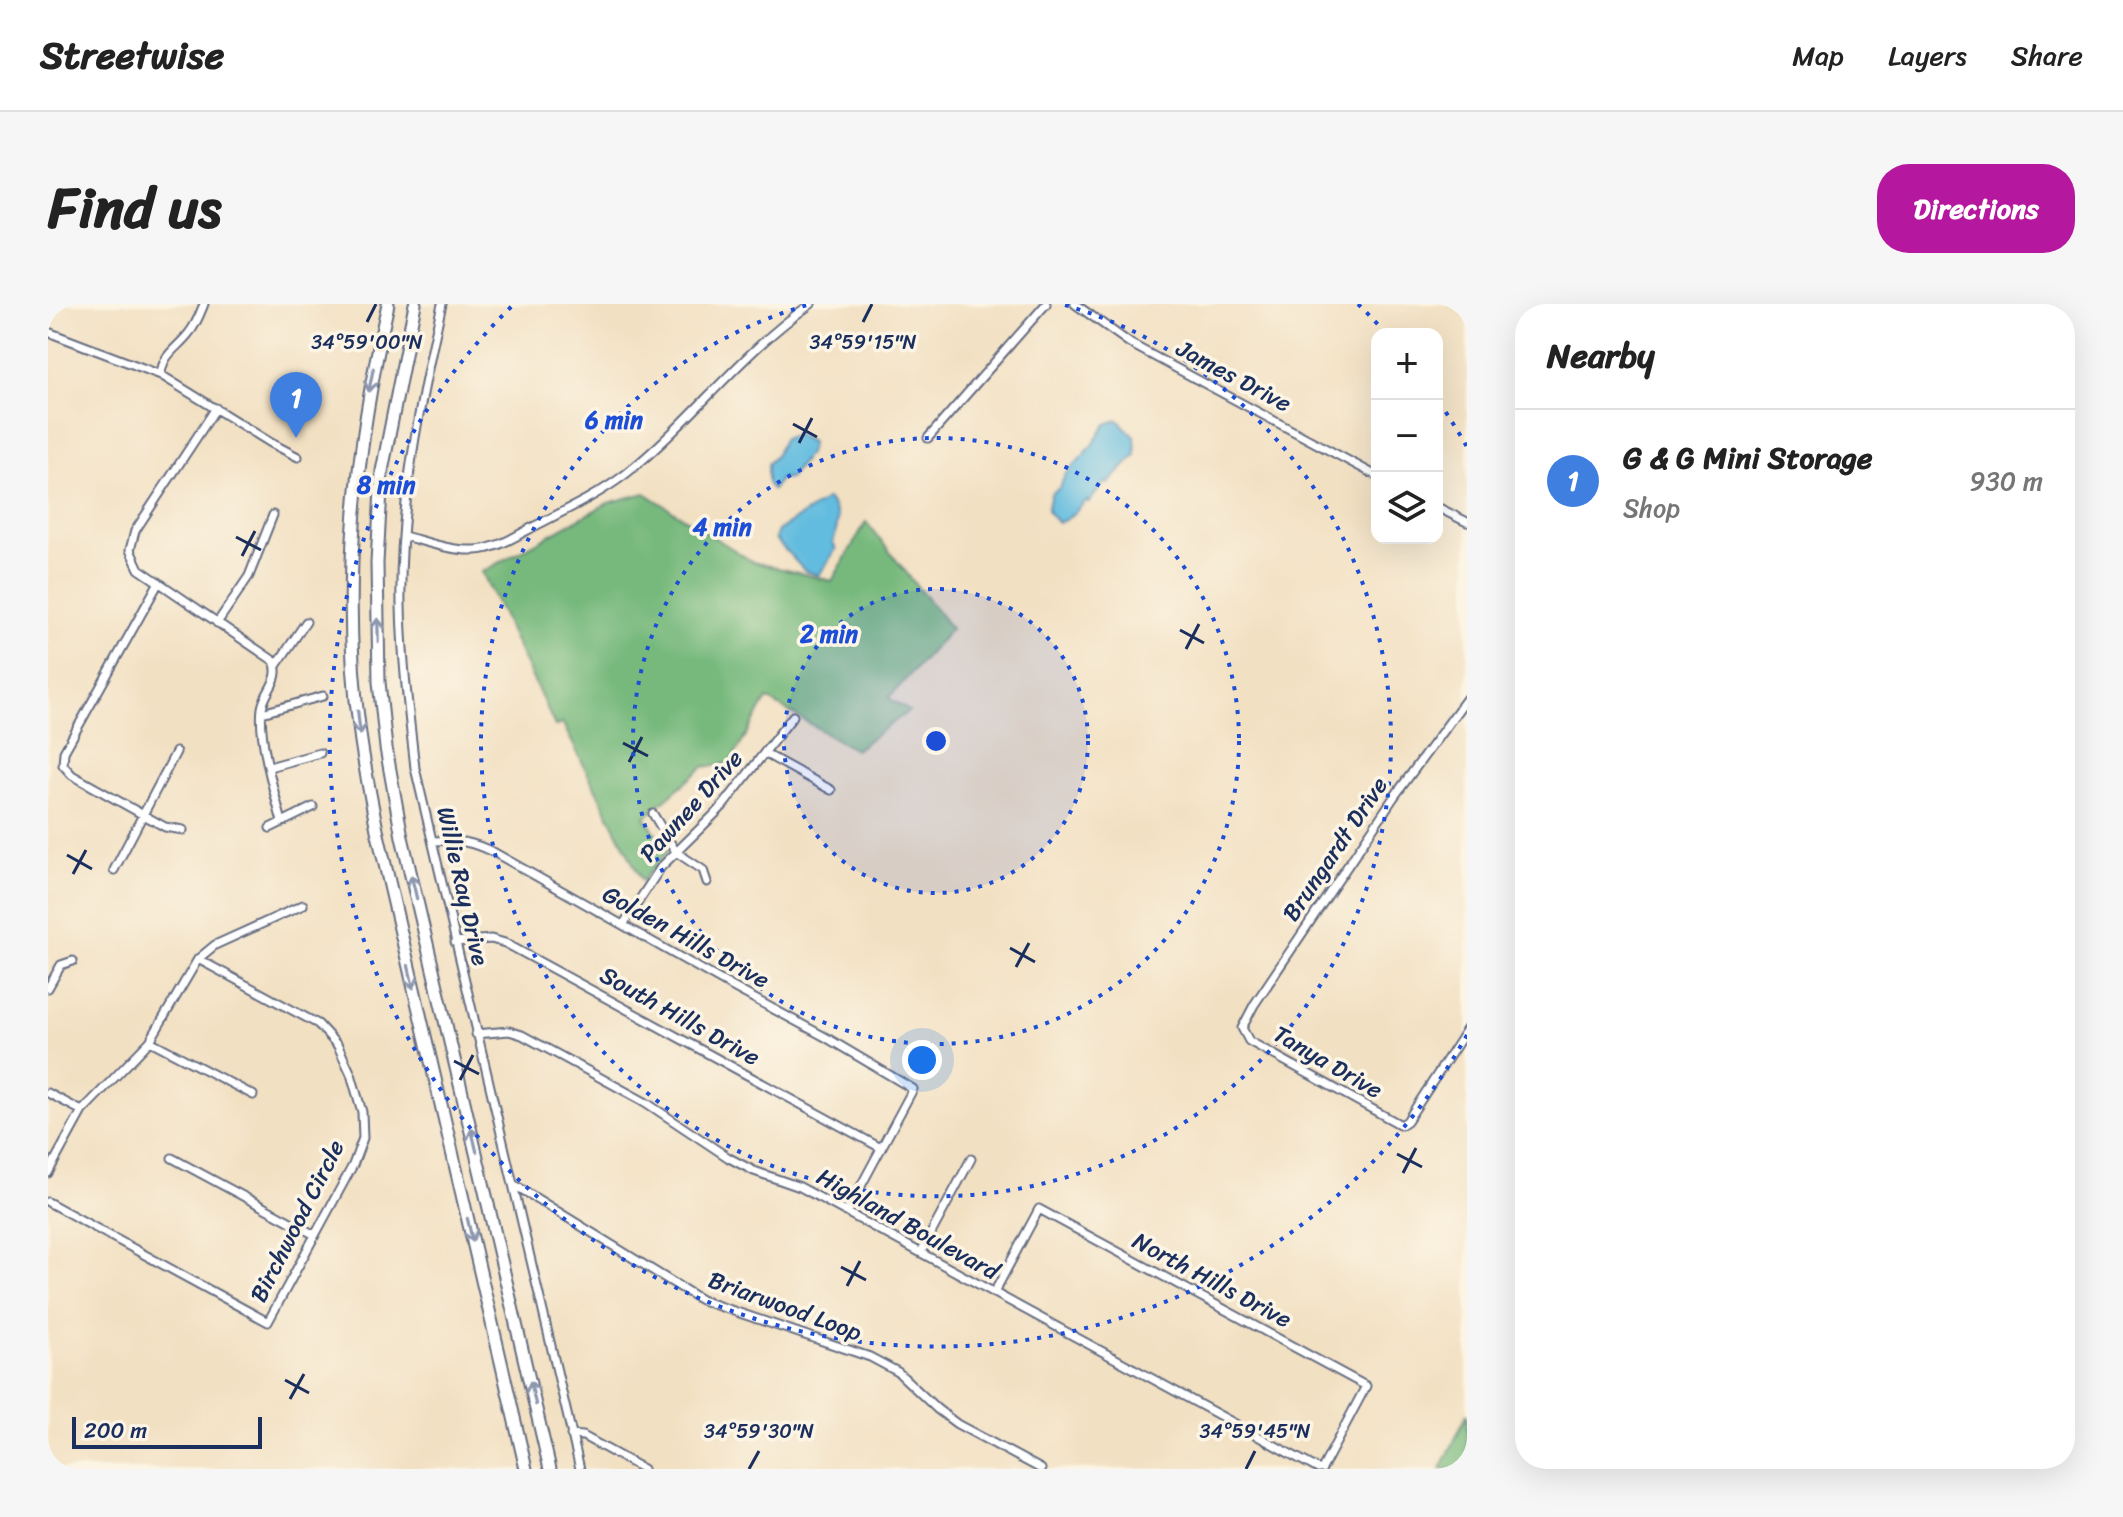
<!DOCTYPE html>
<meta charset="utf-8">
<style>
:root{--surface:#fff;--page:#f6f6f6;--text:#222;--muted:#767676;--line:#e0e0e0;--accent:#b5179e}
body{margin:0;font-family:Sriracha,sans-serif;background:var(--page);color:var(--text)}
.controls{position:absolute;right:24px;top:24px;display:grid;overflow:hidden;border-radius:16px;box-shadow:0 8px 32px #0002}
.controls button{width:72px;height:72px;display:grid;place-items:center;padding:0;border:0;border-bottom:2px solid var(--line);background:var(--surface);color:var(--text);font:40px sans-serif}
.scale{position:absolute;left:24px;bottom:20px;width:190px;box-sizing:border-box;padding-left:8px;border:4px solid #1b2f5e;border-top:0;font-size:22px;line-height:28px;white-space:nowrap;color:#1b2f5e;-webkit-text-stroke:6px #fcf5e5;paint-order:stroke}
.you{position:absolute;left:874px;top:756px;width:28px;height:28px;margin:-20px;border:6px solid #fff;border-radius:50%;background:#1a73e8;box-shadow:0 0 0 12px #1a73e833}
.badge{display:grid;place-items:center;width:52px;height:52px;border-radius:50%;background:var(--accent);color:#fff;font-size:26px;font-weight:700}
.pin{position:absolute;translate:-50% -66px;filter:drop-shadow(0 2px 4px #0008)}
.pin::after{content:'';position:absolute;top:42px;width:28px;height:24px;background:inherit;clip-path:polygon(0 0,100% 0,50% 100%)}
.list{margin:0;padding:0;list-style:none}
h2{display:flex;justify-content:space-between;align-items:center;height:104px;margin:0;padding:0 32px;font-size:34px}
h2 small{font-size:26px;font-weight:400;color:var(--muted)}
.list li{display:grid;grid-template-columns:52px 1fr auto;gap:24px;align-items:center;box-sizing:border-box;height:144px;padding:0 32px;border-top:2px solid var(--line)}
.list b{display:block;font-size:30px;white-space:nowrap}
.list p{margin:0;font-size:26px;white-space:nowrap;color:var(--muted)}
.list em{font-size:26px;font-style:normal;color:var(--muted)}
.icon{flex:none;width:44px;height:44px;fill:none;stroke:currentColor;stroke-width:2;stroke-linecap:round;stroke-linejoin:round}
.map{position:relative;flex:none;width:1419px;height:1165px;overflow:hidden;border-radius:32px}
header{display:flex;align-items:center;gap:48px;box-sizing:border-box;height:112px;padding:0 40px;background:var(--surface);border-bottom:2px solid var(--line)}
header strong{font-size:38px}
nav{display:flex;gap:44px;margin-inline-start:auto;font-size:28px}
.intro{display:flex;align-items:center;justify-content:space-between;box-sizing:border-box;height:192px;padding:0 48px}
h1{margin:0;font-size:56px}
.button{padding:20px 36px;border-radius:32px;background:var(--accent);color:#fff;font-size:28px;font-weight:700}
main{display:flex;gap:48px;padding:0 48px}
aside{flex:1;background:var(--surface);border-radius:32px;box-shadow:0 8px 32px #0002}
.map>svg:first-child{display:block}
.forest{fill:#77b97d;stroke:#49746e;stroke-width:2}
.water{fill:#62bcdf;stroke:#3e769e;stroke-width:2}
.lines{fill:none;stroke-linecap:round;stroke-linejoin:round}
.minor-casing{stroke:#666d81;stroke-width:11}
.highway-casing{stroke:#666d81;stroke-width:15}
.minor{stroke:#fff;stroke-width:7}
.highway{stroke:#fff;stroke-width:11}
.oneway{stroke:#8d97ae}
.ticks{fill:none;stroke:#1b2f5e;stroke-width:3}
.ring{fill:none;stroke:#1d4ed8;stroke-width:4;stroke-dasharray:4 8}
.labels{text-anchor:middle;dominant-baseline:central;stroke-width:7;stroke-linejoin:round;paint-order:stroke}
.street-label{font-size:24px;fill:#1b2f5e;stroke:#fcf5e5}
.ticks-label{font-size:20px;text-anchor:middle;fill:#1b2f5e;stroke:#fcf5e5;stroke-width:7;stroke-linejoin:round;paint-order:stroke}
.centre{fill:#1d4ed8;stroke:#fcf5e5;stroke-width:4}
.ring-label{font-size:24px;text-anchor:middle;font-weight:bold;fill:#1d4ed8;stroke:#fcf5e5;stroke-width:7;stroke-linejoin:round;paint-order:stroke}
</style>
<header>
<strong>Streetwise</strong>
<nav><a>Map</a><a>Layers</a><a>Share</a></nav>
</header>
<div class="intro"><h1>Find us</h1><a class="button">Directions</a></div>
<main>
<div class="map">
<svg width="1419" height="1165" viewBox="0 0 1419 1165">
<rect width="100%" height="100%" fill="#fcf5e5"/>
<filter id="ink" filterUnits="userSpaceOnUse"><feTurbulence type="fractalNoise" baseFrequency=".0125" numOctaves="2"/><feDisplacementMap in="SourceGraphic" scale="16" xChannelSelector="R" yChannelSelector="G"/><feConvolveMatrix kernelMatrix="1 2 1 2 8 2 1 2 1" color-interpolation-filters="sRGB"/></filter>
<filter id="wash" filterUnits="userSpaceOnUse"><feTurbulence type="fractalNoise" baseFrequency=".006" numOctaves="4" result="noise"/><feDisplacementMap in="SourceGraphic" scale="32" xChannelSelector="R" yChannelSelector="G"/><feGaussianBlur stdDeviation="1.8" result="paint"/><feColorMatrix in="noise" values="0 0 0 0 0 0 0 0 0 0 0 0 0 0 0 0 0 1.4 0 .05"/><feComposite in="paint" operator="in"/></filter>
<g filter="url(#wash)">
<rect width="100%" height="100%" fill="#f2e0c2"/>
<!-- forest -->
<path class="forest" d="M597,189L705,258L784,277L818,218L903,325L841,394L861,407L807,446L719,395L682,459L655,463L597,513L620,547L594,577L515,420L507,422L434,268L560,199Z
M1419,1110V1165H1393Z"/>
<!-- water -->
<path class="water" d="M1070,116L1087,133L1088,151L1060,180L1057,178L1041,198L1038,197L1019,215L1010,219L999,206L1003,190L1011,184L1017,171L1043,143L1058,120Z
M748,130L763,138L761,148L741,175L733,174L724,186L719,179V160L727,152L735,135Z
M779,195C794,213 790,218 785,239L788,245L771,271L757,267L727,235L730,227Z"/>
</g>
<g filter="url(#ink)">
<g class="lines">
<!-- minor casing -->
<g class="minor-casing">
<path id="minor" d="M394,0C372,98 351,200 353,301C354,356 361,410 367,464L532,1165
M1027,0L1083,40L1329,172
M0,28L113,71L223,139L250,153
M113,71C114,50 130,44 141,29C148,21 152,10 156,0
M168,104L87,227L82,246L91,265L226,357C234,376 217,386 214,404C210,434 226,487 234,518
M880,134L998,0
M1389,203L1419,218
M356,232C379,238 403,247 427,246C450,245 469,231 489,221C520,205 552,190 579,169C644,117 694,47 763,0
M111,278L16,448L15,461L24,471L117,523L135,526
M169,319L201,272L225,211
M228,362L258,318
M1419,394L1346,493L1206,701L1194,724L1201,737L1353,821L1359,817L1419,725
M214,409L275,392
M716,449L783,486
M221,463L272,449
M605,510L628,548L655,566L659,578
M222,524L265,503
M385,537C409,535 425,538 447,549L681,681L779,734L865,785L799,908
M66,566L128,448
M575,621L613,563L674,503L745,412
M407,638L443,635L457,639L833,844
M150,655L167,641L255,601
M0,684L13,661L25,657
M428,730L461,727L474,731L597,798L681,854L706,867L752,883L1270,1165
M102,737L205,791
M0,789L34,807
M124,854L267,931
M0,869L34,807L102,737L150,655L270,720L290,742L303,770L314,808L315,834L305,861L220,1018L0,898
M465,880L653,996L822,1053L850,1068L889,1105L909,1120L993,1165
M873,948L923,855
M946,989L991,905L1318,1082L1274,1165
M523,1131L535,1132L595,1165"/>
</g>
<!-- highway casing -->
<g class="highway-casing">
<path id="highway" d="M340,0C308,141 292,285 312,430C316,462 323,494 329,526L478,1165
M367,0L334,167L329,259L331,378L338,444L354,533L502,1165"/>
</g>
<!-- minor -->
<use href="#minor" class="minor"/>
<!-- highway -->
<use href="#highway" class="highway"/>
</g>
<!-- one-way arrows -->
<defs><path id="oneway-shaft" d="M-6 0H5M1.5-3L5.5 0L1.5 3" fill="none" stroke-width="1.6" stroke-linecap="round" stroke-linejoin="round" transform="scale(2)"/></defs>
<g class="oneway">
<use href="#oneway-shaft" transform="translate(323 76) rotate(101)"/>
<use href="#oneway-shaft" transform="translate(330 326) rotate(-91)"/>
<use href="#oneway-shaft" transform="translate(311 419) rotate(84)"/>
<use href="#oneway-shaft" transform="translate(366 583) rotate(-103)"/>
<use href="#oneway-shaft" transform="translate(363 673) rotate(77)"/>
<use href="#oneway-shaft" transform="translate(426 836) rotate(-103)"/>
<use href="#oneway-shaft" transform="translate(422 926) rotate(77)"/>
<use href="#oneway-shaft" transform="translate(485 1089) rotate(-103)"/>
</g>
</g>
<!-- ticks -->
<path class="ticks" d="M319,18L328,0M815,18L824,0M745,120L769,133M751,139L764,114M188,233L213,246M194,252L207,227M1132,326L1156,339M1138,345L1151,320M575,439L600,452M581,458L594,433M19,551L44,565M25,570L38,546M962,644L987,658M968,663L981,639M406,757L431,770M412,776L425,751M1349,850L1374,863M1355,869L1368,844M793,963L818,976M799,982L812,957M237,1076L261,1089M242,1095L256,1070M701,1165L711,1147M1198,1165L1207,1147"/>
<!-- distance rings -->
<circle cx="888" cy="437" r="152" fill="#1d4ed8" fill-opacity=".12"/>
<g class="ring">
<circle cx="888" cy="437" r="152"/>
<circle cx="888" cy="437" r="303"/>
<path d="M1017 1A455 455 0 1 1 759 1"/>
<path d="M1419 731A607 607 0 1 1 466 0M1310 0A607 607 0 0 1 1336 27M1391 98A607 607 0 0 1 1419 143"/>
</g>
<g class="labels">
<!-- street labels -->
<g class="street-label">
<text transform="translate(1186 72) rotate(28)">James Drive</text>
<text transform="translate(643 502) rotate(-48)">Pawnee Drive</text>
<text transform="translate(1287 545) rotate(-56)">Brungardt Drive</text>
<text transform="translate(415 582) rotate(77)">Willie Ray Drive</text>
<text transform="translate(638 633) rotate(29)">Golden Hills Drive</text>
<text transform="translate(632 712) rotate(29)">South Hills Drive</text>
<text transform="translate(1280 758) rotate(30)">Tanya Drive</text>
<text transform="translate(249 917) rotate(-63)">Birchwood Circle</text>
<text transform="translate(860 920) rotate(29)">Highland Boulevard</text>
<text transform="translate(1164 976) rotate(28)">North Hills Drive</text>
<text transform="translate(737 1002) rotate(20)">Briarwood Loop</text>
</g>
</g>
<g class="ticks-label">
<text x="319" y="45">34°59'00"N</text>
<text x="815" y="45">34°59'15"N</text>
<text x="711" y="1134">34°59'30"N</text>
<text x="1207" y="1134">34°59'45"N</text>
</g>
<circle cx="888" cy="437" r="12" class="centre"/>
<g class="ring-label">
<text x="566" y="124">6 min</text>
<text x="338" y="189">8 min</text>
<text x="674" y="231">4 min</text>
<text x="781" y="338">2 min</text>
</g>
</svg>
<div class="controls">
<button>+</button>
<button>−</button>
<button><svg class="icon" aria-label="layers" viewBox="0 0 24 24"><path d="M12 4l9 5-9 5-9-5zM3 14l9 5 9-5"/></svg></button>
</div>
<div class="scale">200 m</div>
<div class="you"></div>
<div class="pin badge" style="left:248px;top:134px;background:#3f7fe0">1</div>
</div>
<aside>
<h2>Nearby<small></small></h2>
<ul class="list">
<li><span class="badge" style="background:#3f7fe0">1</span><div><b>G &amp; G Mini Storage</b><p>Shop</p></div><em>930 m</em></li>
</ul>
</aside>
</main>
